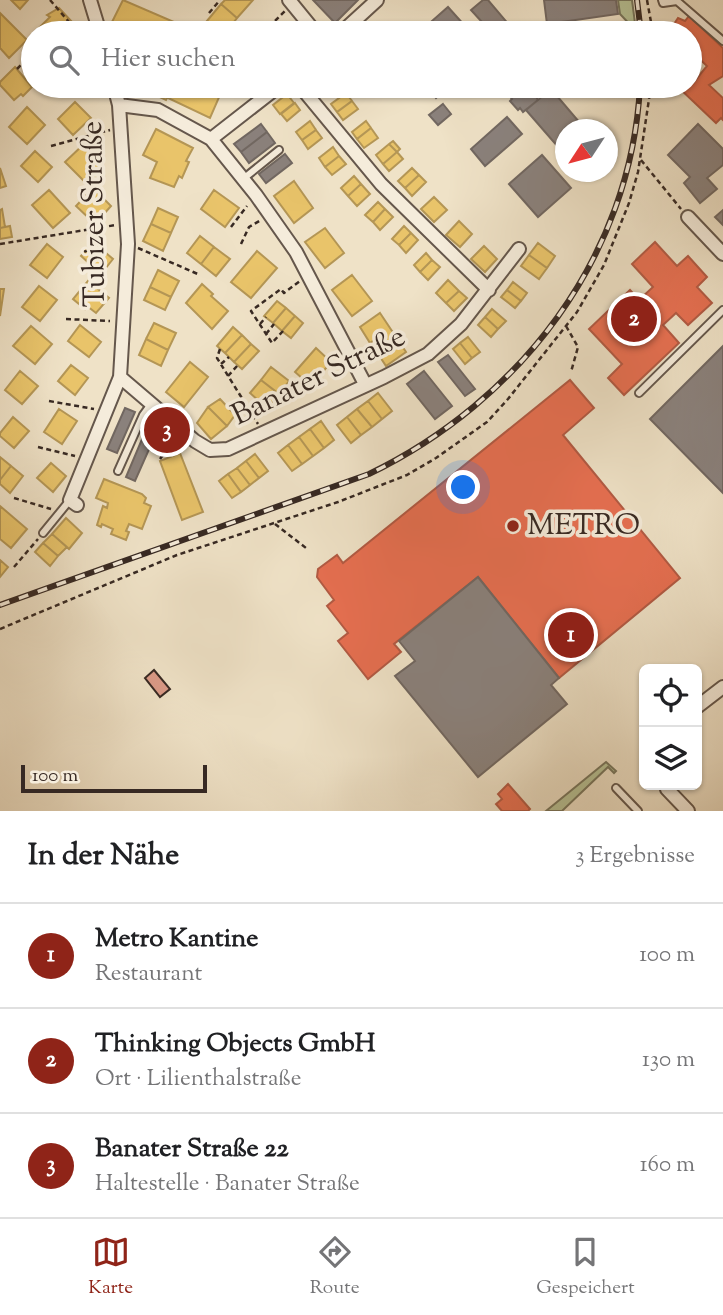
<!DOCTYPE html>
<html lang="de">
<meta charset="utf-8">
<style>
:root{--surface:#fff;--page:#f6f6f6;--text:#202124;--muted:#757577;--line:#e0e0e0;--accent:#8f2418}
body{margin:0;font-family:"Sorts Mill Goudy",serif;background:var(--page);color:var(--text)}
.controls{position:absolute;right:21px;bottom:21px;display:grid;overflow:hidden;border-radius:10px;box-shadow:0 2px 5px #0004}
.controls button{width:63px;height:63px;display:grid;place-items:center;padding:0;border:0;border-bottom:2px solid var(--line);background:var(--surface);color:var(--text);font:35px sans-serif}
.compass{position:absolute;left:555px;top:119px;width:63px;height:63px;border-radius:50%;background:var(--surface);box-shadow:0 2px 5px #0004;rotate:234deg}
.scale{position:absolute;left:21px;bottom:18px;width:186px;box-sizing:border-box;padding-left:7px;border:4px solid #372923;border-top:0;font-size:19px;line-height:24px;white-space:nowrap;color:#372923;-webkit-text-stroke:5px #f5ecdb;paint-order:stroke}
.you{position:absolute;left:464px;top:488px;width:24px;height:24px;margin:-18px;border:5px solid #fff;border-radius:50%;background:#1a73e8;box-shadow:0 0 0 10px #1a73e833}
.badge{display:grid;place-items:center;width:46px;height:46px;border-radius:50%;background:var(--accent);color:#fff;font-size:23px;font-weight:700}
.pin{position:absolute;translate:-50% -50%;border:4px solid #fff;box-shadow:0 2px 7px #0006}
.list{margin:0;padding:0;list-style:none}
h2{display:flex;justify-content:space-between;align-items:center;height:91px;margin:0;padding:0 28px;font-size:30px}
h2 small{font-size:23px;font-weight:400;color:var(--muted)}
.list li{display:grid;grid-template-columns:46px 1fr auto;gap:21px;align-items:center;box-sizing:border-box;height:105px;padding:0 28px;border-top:2px solid var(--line)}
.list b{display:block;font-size:26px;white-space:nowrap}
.list p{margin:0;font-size:23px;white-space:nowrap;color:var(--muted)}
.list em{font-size:23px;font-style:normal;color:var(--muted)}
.icon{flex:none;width:38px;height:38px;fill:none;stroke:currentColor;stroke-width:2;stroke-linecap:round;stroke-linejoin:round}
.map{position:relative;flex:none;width:723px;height:811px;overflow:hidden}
.search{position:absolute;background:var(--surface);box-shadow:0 2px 5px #0004;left:21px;right:21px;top:21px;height:77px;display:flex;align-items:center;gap:18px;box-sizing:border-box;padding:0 24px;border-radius:38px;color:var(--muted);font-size:26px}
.sheet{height:406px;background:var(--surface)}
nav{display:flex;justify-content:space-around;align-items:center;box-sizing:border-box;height:98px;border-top:2px solid var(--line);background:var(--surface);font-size:19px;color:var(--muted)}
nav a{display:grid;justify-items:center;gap:4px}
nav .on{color:var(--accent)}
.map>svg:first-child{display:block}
.green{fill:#b8c397;stroke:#78765d;stroke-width:2}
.homes{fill:#e9c46a;stroke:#b49655;stroke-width:2}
.shops{fill:#e76f51;stroke:#b25a43;stroke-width:2}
.industry{fill:#8a817c;stroke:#716761;stroke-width:2}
.building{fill:#dc9b88;stroke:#372923;stroke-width:2}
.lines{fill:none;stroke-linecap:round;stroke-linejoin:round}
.lane-casing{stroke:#65574c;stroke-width:10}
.street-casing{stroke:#65574c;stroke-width:16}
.path{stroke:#372923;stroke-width:2.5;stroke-dasharray:5 3.5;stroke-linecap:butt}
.lane{stroke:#f5ecdb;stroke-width:6}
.street{stroke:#f5ecdb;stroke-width:12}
.rail-casing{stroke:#372923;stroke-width:6}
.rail{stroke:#f5ecdb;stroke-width:3.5;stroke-dasharray:10;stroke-linecap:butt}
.poi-dot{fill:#8f2418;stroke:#f5ecdb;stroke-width:2.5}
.labels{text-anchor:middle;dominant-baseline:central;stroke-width:7;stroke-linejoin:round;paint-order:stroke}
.street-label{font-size:30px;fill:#372923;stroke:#f5ecdb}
.poi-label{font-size:30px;fill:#372923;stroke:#f5ecdb;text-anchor:start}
</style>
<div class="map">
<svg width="723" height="811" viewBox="0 0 723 811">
<rect width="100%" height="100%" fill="#efe2c7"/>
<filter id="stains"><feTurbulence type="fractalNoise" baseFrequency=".00286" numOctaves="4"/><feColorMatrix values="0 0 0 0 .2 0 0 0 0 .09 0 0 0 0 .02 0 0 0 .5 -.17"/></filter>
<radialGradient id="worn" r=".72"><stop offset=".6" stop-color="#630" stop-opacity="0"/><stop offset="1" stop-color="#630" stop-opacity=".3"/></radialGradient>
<!-- green -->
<path class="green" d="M618,0H632L636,31L620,14Z
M606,762L616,771L614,773L608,767L562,811H546Z"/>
<!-- homes -->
<path class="homes" d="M11,0H28L20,9Z
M123,0L174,22L169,33H136L112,22Z
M225,0H253L237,18L221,4Z
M221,4L237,18L225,33H209L202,27Z
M59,8L72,22L61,33H45L39,28L50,17L47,15Z
M0,13L27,40L9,58L0,48Z
M278,22L291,33H268Z
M15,67L32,87L23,96L21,94L14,100L0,85V82Z
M51,86H70L61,95Z
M136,86H173L166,100Z
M173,86H201L220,95L210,118L168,98Z
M346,93L352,101L337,112L331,104Z
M287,94L294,103L280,114L273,105Z
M352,101L358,109L343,120L337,112Z
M75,102L91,118L73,135L58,119Z
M295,103L300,110L287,121L281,114Z
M27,107L45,125L27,144L9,127Z
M310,121L316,130L302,140L296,132Z
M366,121L371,128L357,139L352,132Z
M371,128L378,138L364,148L357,139Z
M156,129L193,148L186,161L189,162L182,178L179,176L174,187L150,178L157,162L143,155Z
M316,130L322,138L308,149L302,140Z
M393,141L400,149L397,152L389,144Z
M84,144L103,163L84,181L65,162Z
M389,144L397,152L383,164L376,155Z
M333,147L339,156L325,167L319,158Z
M35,151L52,167L38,182L21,166Z
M397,152L403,159L389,171L383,164Z
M339,156L346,164L332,175L325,167Z
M0,168L6,186L0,188Z
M412,168L419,175L405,188L398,181Z
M419,175L426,182L412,196L405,188Z
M354,176L361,184L348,196L341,188Z
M294,181L313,208L294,223L274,196Z
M361,184L370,194L357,206L348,196Z
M93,188L111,206L95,224L76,206Z
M49,190L70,213L53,228L32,205Z
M214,190L239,208L225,227L201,209Z
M434,197L447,210L434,222L421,209Z
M378,202L385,209L373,222L365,215Z
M158,208L178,217L171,233L151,224Z
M2,209L5,227L0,228V210Z
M385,209L393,217L380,230L373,222Z
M459,221L472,234L460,247L446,235Z
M151,224L171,233L163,251L143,241Z
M10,226L12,237L0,239V228Z
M404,226L411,233L399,245L392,239Z
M325,228L344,253L325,268L305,242Z
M411,233L418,240L406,253L399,245Z
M200,236L214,247L201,264L187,253Z
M93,242L113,259L101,274L81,256Z
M538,243L555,256L547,268L529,255Z
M47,244L63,257L47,278L30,265Z
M484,246L497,259L485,272L471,259Z
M214,247L230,259L216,276L201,264Z
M257,251L277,268L251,298L231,282Z
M426,253L432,260L420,272L414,265Z
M529,255L547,268L539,279L521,266Z
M432,260L440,267L428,280L420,272Z
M158,270L179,281L171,297L150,287Z
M352,275L372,301L352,316L332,290Z
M448,280L459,291L446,303L436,293Z
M88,281L109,298L96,313L87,306L85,309L73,299Z
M513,282L527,293L521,301L507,290Z
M202,284L213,294L211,296L228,311L212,329L186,303Z
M39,286L57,300L40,321L22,307Z
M150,287L171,297L165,310L144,300Z
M0,289H4L0,316Z
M507,290L521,301L515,308L501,297Z
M459,291L467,298L454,311L446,303Z
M277,301L286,308L273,323L264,316Z
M286,308L295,316L282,331L273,323Z
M492,309L506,321L498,329L485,317Z
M380,313L406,352L386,366L375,349L378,347L374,340L370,343L360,327Z
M295,316L303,323L291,338L282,331Z
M485,317L498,329L491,337L478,325Z
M154,323L176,333L168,350L146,339Z
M80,325L101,342L89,357L68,341Z
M31,326L52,344L35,364L13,346Z
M233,327L242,335L225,353L217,346Z
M242,335L251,344L234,362L225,353Z
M468,337L480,352L472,358L460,343Z
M146,339L168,350L161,366L139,355Z
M460,343L472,358L465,364L453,349Z
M251,344L259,351L242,369L234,362Z
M316,348L331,362L311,386L295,372Z
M190,362L208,377L184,407L166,392Z
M71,365L88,378L75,395L58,381Z
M271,367L289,381L279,394L261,380Z
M20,371L38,386L22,404L5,390Z
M261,380L279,394L267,408L250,393Z
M378,393L392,411L382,419L368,401Z
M220,399L235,415L227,426L208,407Z
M368,401L382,419L372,427L357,409Z
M208,407L227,426L211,439L197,423Z
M59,409L77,421L62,444L44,432Z
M357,409L372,427L361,435L347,417Z
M13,417L29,431L14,448L0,436V433Z
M347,417L361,435L351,443L337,425Z
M321,421L334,440L324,448L310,429Z
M310,429L324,448L313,456L299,437Z
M299,437L313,456L302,464L288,445Z
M288,445L302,464L292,471L278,453Z
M180,453L203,512L182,520L160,461Z
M255,454L268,471L259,478L246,461Z
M0,457L11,466L0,480Z
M246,461L259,478L250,485L237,468Z
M51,463L66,476L53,492L37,478Z
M11,466L23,476L10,493L0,484V480Z
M237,468L250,485L241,492L228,474Z
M228,474L241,492L232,498L219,481Z
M104,479L142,494L146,498L144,503L151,506L142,529L129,524L126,531L129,532L126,540L111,534L113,529L102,524L101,527L97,525L103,506L107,508L108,503L96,498Z
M0,506L27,529L11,548L0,539Z
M66,518L82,533L69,549L52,534Z
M52,534L67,547L58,556L43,543Z
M43,543L58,556L50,566L35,552Z
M0,560L8,567L0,577Z"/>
<!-- shops -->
<path class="shops" d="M689,16L723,48V76L709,85L723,98V120L721,118L716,123L677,86H690V78L694,82L707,66L690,50V33H674L679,28L674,24L678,18L685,21Z
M655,242L677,266L688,256L707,277L697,287L712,303L688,325L676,313L663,325L679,343L624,395L608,378L622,364L589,329L630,290L639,300L653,287L632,264Z
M570,380L594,408L563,435L680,578L559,678L478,577L394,644L401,652L368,679L338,641L348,633L327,606L334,600L317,577L318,569L337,555L343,563Z
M508,784L530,809L528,811H502L496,804L502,799L498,794Z"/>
<!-- industry -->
<path class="industry" d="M313,0H358L335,23Z
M483,0H488L515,32L492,33L471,10Z
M544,0H616L618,14L547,24Z
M448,7L465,26L457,33H428L424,28Z
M433,86H440L444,90L436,98L429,90Z
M504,86H533L539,92L535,95L538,100L523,112L520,108L518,110L510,101L512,99L502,87Z
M551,89L586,130H566V156L526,110Z
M443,104L451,114L438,125L429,115Z
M507,117L522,134L485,166L471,149Z
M261,124L267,132L241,152L234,144Z
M698,124L723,149V165L707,178L717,189L700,203L684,183L690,177L668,155Z
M267,132L275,143L249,163L241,152Z
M285,154L292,163L266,183L259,174Z
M542,155L571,188L538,217L509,184Z
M723,210V225L715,217Z
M723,346V493L650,419Z
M448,355L475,389L465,396L438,362Z
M424,371L452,406L435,419L407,384Z
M125,408L135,412L117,453L107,449Z
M148,425L158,429L135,481L126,477Z
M478,577L559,678L551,685L567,704L478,777L395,676L415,661L399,641Z"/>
<!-- building -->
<path class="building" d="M154,670L170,689L160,697L145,678Z"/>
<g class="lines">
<!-- lane casing -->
<g class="lane-casing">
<path id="lane" d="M662,0L663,3L677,1L723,41
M243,179L279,150
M639,393L723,310
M118,471L143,415L151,404
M43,533L70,500
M616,788L638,811"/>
</g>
<!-- street casing -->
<g class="street-casing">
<path id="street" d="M90,0L100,33
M289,0L316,33
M341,33L377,0
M300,86L381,184L489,290
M119,105L158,110L211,139L256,195L296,252L365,384
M211,139L279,86
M688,217L723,254
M120,377L195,441L210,450L228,449L384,377L428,354L461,324L519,249
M77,505L70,500L120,377L128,244L119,105L114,86
M697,707L723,687
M666,785L667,789L688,811"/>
</g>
<!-- path -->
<path class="path" d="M50,0L69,22
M647,0L653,33
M209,13L220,0
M110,24L131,33
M263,33L285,11
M17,69L21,65L33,60
M244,86L252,94
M51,146L110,130
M641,160L681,209
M231,227L247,206
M0,244L116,225
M241,244L249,227L261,220
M138,248L200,275
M66,319L110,321
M260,324L266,317
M566,326L578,347L571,372
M283,331L272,343L251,311L281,289L284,293L300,281
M266,334L274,324
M220,349L217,358L258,424
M221,364L229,357
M228,376L238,365
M49,401L94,409
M38,447L75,456
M160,459L175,438
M14,498L51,509
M275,524L306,548
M14,567L38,539
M0,629L177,555L338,502L407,475L436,458L487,422L508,399L577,312L604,265L629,203L638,172L651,86"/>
<!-- lane -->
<use href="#lane" class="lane"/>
<!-- street -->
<use href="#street" class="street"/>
<!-- rail casing -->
<g class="rail-casing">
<path id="rail" d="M637,0L641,33
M0,605L369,474C520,401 631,257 640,86"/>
</g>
<!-- rail -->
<use href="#rail" class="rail"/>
</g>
<!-- markers -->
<circle class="poi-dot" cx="513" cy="526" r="7"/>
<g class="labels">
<!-- street labels -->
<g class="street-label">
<text transform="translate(95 214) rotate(-91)">Tubizer Straße</text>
<text transform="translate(319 377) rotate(-26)">Banater Straße</text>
</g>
<!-- poi labels -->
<g class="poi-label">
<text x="527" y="526">METRO</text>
</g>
</g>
<rect width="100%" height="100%" filter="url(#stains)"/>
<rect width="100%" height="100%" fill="url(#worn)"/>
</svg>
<div class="controls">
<button><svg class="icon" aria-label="locate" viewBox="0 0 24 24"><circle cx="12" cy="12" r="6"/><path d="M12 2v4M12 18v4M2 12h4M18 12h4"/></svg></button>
<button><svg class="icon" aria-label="layers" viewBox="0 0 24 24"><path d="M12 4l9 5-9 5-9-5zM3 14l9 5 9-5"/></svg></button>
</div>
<svg class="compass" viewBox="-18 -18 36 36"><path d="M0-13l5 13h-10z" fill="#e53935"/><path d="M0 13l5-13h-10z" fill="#757577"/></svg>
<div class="scale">100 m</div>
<div class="you"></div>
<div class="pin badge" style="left:571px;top:635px">1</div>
<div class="pin badge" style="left:634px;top:319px">2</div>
<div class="pin badge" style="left:167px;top:430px">3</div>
<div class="search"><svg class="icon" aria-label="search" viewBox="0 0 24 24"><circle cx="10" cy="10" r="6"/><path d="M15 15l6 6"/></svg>Hier suchen</div>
</div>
<section class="sheet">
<h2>In der Nähe<small>3 Ergebnisse</small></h2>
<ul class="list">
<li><span class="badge">1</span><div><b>Metro Kantine</b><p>Restaurant</p></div><em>100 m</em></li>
<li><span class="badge">2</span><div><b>Thinking Objects GmbH</b><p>Ort · Lilienthalstraße</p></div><em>130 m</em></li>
<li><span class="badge">3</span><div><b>Banater Straße 22</b><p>Haltestelle · Banater Straße</p></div><em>160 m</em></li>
</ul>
</section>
<nav>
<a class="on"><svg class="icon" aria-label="map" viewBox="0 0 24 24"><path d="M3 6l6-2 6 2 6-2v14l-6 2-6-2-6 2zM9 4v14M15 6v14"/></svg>Karte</a>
<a><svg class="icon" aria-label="directions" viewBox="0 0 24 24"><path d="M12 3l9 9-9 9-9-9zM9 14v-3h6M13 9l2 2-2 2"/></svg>Route</a>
<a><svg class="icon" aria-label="saved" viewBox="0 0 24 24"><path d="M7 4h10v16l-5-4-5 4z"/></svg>Gespeichert</a>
</nav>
